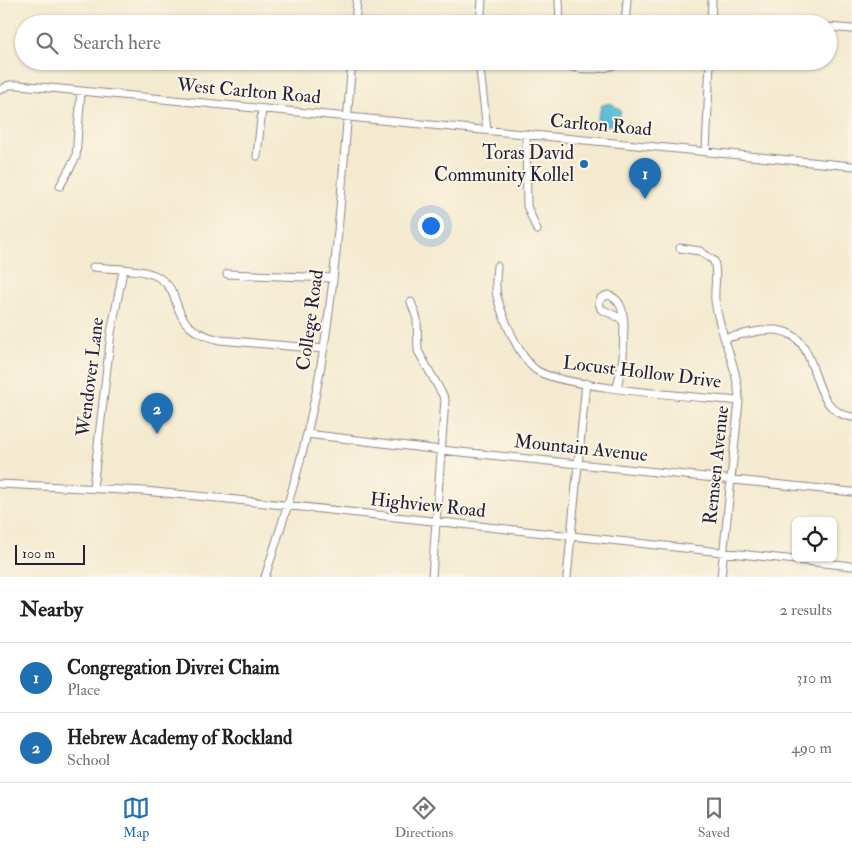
<!DOCTYPE html>
<style>
:root{--surface:#fff;--page:#f2f2f2;--text:#202124;--muted:#757577;--line:#e0e0e0;--accent:#1f6fb2}
body{margin:0;font-family:"IM FELL Double Pica",serif;background:var(--page);color:var(--text)}
.controls{position:absolute;right:15px;bottom:15px;display:grid;overflow:hidden;border-radius:8px;box-shadow:0 1px 4px #0004}
.controls button{width:45px;height:45px;display:grid;place-items:center;padding:0;border:0;border-bottom:1px solid var(--line);background:var(--surface);color:var(--text);font:25px sans-serif}
.scale{position:absolute;left:15px;bottom:12px;width:70px;box-sizing:border-box;padding-left:5px;border:2px solid #22223b;border-top:0;font-size:14px;line-height:18px;white-space:nowrap;color:#22223b;-webkit-text-stroke:4px #fcf5e5;paint-order:stroke}
.you{position:absolute;left:430px;top:225px;width:18px;height:18px;margin:-12px;border:4px solid #fff;border-radius:50%;background:#1a73e8;box-shadow:0 0 0 8px #1a73e833}
.badge{display:grid;place-items:center;width:32px;height:32px;border-radius:50%;background:var(--accent);color:#fff;font-size:16px;font-weight:700}
.pin{position:absolute;translate:-50% -41px;filter:drop-shadow(0 1px 2px #0008)}
.pin::after{content:'';position:absolute;top:26px;width:18px;height:15px;background:inherit;clip-path:polygon(0 0,100% 0,50% 100%)}
.list{margin:0;padding:0;list-style:none}
h2{display:flex;justify-content:space-between;align-items:center;height:65px;margin:0;padding:0 20px;font-size:21px}
h2 small{font-size:16px;font-weight:400;color:var(--muted)}
.list li{display:grid;grid-template-columns:32px 1fr auto;gap:15px;align-items:center;box-sizing:border-box;height:70px;padding:0 20px;border-top:1px solid var(--line)}
.list b{display:block;font-size:19px;white-space:nowrap}
.list p{margin:0;font-size:16px;white-space:nowrap;color:var(--muted)}
.list em{font-size:16px;font-style:normal;color:var(--muted)}
.icon{flex:none;width:28px;height:28px;fill:none;stroke:currentColor;stroke-width:2;stroke-linecap:round;stroke-linejoin:round}
.map{position:relative;flex:none;width:852px;height:577px;overflow:hidden}
.search{position:absolute;background:var(--surface);box-shadow:0 1px 4px #0004;left:15px;right:15px;top:15px;height:55px;display:flex;align-items:center;gap:12px;box-sizing:border-box;padding:0 18px;border-radius:28px;color:var(--muted);font-size:19px}
.sheet{height:205px;background:var(--surface)}
nav{display:flex;justify-content:space-around;align-items:center;box-sizing:border-box;height:70px;border-top:1px solid var(--line);background:var(--surface);font-size:14px;color:var(--muted)}
nav a{display:grid;justify-items:center;gap:2px}
nav .on{color:var(--accent)}
.map>svg:first-child{display:block}
.water{fill:#59bdd7;stroke:#3e7089}
.lines{fill:none;stroke-linecap:round;stroke-linejoin:round}
.minor-casing{stroke:#8b8686;stroke-width:9}
.minor{stroke:#fff;stroke-width:7}
.poi-dot{fill:#1f6fb2;stroke:#fcf5e5;stroke-width:2}
.labels{text-anchor:middle;dominant-baseline:central;stroke-width:4;stroke-linejoin:round;paint-order:stroke}
.street-label{font-size:19px;fill:#22223b;stroke:#fcf5e5}
.poi-label{font-size:19px;fill:#22223b;stroke:#fcf5e5;text-anchor:end}
</style>
<div class="map">
<svg width="852" height="577" viewBox="0 0 852 577">
<rect width="100%" height="100%" fill="#fcf5e5"/>
<filter id="ink" filterUnits="userSpaceOnUse"><feTurbulence type="fractalNoise" baseFrequency=".02" numOctaves="2"/><feDisplacementMap in="SourceGraphic" scale="10" xChannelSelector="R" yChannelSelector="G"/><feConvolveMatrix kernelMatrix="1 2 1 2 8 2 1 2 1" color-interpolation-filters="sRGB"/></filter>
<filter id="wash" filterUnits="userSpaceOnUse"><feTurbulence type="fractalNoise" baseFrequency=".0096" numOctaves="4" result="noise"/><feDisplacementMap in="SourceGraphic" scale="20" xChannelSelector="R" yChannelSelector="G"/><feGaussianBlur stdDeviation="1.12" result="paint"/><feColorMatrix in="noise" values="0 0 0 0 0 0 0 0 0 0 0 0 0 0 0 0 0 1.4 0 .05"/><feComposite in="paint" operator="in"/></filter>
<g filter="url(#wash)">
<rect width="100%" height="100%" fill="#f4ead0"/>
<!-- water -->
<path class="water" d="M611,103L621,111L617,122L607,126L597,120L602,105Z"/>
</g>
<g filter="url(#ink)">
<g class="lines">
<!-- minor casing -->
<g class="minor-casing">
<path id="minor" d="M559,0L560,24
M355,24L357,0
M480,24L482,0
M625,24L627,0
M711,24L712,0
M828,27L852,29
M479,61L487,130
M560,61C570,71 609,72 619,61
M0,90L9,85H19L852,166
M526,135L527,206L537,230
M706,151L710,61
M257,156L262,109
M60,186L76,157L81,91
M680,248L700,251L714,261C718,274 714,286 715,300C719,334 738,365 739,401L721,577
M497,266C496,275 495,287 497,297C503,318 519,357 536,370C561,388 702,397 739,401
M93,267C110,269 144,268 158,277C188,295 163,327 220,340L324,349
M227,274L332,278
M411,302L417,319L418,351L445,399L432,577
M726,338C742,335 759,329 776,330C826,335 803,409 852,417
M617,388L623,358L624,323L620,318L601,309L599,303L601,298L608,295C621,299 623,311 624,323
M307,434L441,450L852,492
M0,484L144,491L228,499L852,566
M93,488L111,333L123,271
M265,577C287,509 308,442 320,371C338,269 343,164 352,61
M567,577L586,383"/>
</g>
<!-- minor -->
<use href="#minor" class="minor"/>
</g>
</g>
<!-- markers -->
<circle class="poi-dot" cx="584" cy="164" r="5"/>
<g class="labels">
<!-- street labels -->
<g class="street-label">
<text transform="translate(249 91) rotate(5)">West Carlton Road</text>
<text transform="translate(601 125) rotate(5)">Carlton Road</text>
<text transform="translate(310 320) rotate(-82)">College Road</text>
<text transform="translate(642 372) rotate(7)">Locust Hollow Drive</text>
<text transform="translate(90 377) rotate(-83)">Wendover Lane</text>
<text transform="translate(581 448) rotate(6)">Mountain Avenue</text>
<text transform="translate(716 465) rotate(-84)">Remsen Avenue</text>
<text transform="translate(428 505) rotate(6)">Highview Road</text>
</g>
<!-- poi labels -->
<g class="poi-label">
<text x="574" y="153">Toras David<tspan x="574" dy="22">Community Kollel</tspan></text>
</g>
</g>
</svg>
<div class="controls">
<button><svg class="icon" aria-label="locate" viewBox="0 0 24 24"><circle cx="12" cy="12" r="6"/><path d="M12 2v4M12 18v4M2 12h4M18 12h4"/></svg></button>
</div>
<div class="scale">100 m</div>
<div class="you"></div>
<div class="pin badge" style="left:645px;top:199px">1</div>
<div class="pin badge" style="left:157px;top:434px">2</div>
<div class="search"><svg class="icon" aria-label="search" viewBox="0 0 24 24"><circle cx="10" cy="10" r="6"/><path d="M15 15l6 6"/></svg>Search here</div>
</div>
<section class="sheet">
<h2>Nearby<small>2 results</small></h2>
<ul class="list">
<li><span class="badge">1</span><div><b>Congregation Divrei Chaim</b><p>Place</p></div><em>310 m</em></li>
<li><span class="badge">2</span><div><b>Hebrew Academy of Rockland</b><p>School</p></div><em>490 m</em></li>
</ul>
</section>
<nav>
<a class="on"><svg class="icon" aria-label="map" viewBox="0 0 24 24"><path d="M3 6l6-2 6 2 6-2v14l-6 2-6-2-6 2zM9 4v14M15 6v14"/></svg>Map</a>
<a><svg class="icon" aria-label="directions" viewBox="0 0 24 24"><path d="M12 3l9 9-9 9-9-9zM9 14v-3h6M13 9l2 2-2 2"/></svg>Directions</a>
<a><svg class="icon" aria-label="saved" viewBox="0 0 24 24"><path d="M7 4h10v16l-5-4-5 4z"/></svg>Saved</a>
</nav>
